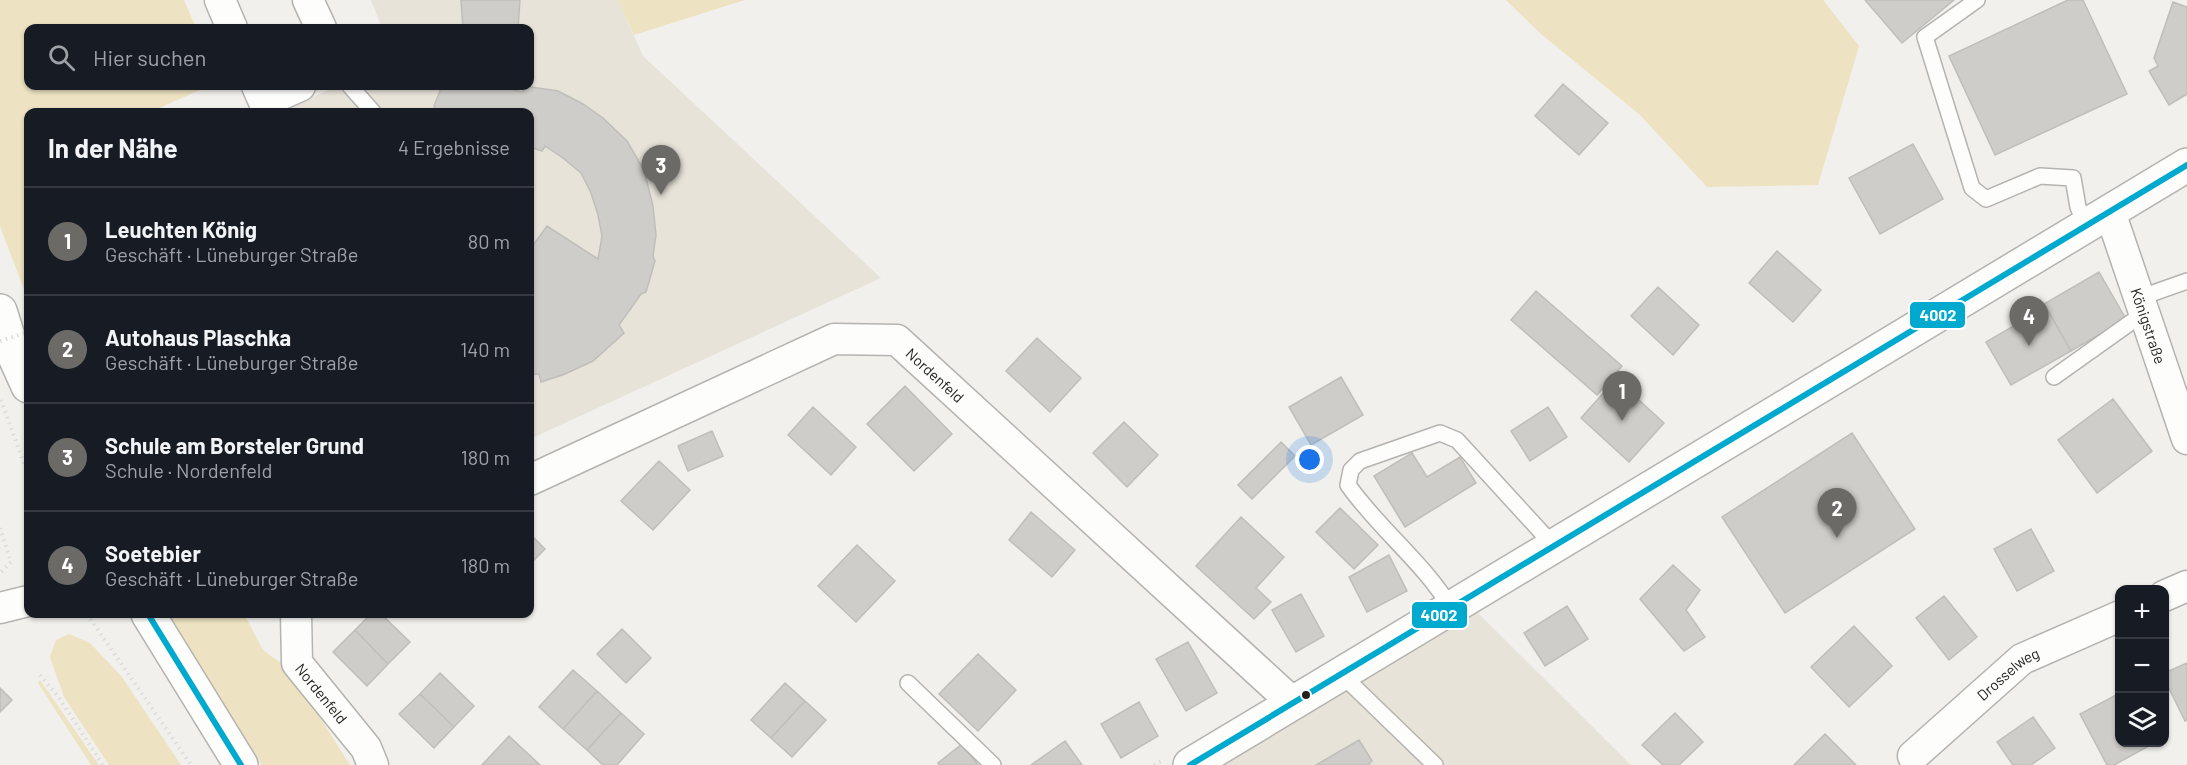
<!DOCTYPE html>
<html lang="de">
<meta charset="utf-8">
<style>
:root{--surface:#171b24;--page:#20242c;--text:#f1f3f6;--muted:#9ea1a6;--line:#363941;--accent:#6b6a67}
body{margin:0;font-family:Barlow,sans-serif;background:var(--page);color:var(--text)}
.controls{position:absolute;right:18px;bottom:18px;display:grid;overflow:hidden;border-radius:12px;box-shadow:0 2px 4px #0004}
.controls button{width:54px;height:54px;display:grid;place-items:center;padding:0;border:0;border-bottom:2px solid var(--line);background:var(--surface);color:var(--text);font:30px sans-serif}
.you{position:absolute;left:1310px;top:460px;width:21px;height:21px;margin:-15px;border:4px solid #fff;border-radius:50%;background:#1a73e8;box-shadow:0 0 0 9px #1a73e833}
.badge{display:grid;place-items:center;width:39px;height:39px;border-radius:50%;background:var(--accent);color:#fff;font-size:20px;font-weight:700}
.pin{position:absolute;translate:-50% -50px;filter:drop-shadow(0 2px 3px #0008)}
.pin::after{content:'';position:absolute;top:32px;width:21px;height:18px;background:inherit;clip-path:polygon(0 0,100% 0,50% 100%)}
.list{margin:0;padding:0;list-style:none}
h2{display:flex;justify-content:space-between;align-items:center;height:78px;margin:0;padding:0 24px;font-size:26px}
h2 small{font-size:20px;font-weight:400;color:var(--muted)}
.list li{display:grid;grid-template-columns:39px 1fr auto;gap:18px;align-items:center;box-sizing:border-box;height:108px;padding:0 24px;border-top:2px solid var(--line)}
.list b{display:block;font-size:22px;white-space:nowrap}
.list p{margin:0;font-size:20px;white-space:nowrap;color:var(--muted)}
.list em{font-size:20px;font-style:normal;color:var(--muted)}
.icon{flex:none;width:33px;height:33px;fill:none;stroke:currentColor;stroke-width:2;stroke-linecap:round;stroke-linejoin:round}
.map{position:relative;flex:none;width:2187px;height:765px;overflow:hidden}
.search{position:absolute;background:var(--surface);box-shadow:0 2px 4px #0004;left:24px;top:24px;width:510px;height:66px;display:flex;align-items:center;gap:15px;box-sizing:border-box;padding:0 21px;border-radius:12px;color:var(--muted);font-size:22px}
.panel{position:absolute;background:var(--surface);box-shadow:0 2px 4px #0004;left:24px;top:108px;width:510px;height:510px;border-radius:12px}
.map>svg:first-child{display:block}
.built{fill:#e7e3d9}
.green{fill:#ede2c1}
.building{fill:#cecdc9;stroke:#bfbeba;stroke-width:1.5}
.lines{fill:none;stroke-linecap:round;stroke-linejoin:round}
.lane-casing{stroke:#b4b3b0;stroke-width:18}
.street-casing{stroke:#b4b3b0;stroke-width:33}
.secondary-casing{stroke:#b4b3b0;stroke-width:36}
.path{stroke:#dcdcda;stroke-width:4;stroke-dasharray:1.5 4.5;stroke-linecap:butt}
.lane{stroke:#fdfdfc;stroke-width:15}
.street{stroke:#fdfdfc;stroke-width:30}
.secondary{stroke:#fdfdfc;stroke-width:33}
.path-bridge{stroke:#dcdcda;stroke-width:4;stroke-dasharray:1.5 4.5;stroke-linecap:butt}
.bus-1-casing{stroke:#fff;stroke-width:10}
.bus-1{stroke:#00a9ce;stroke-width:6}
.bus-dot{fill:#23221f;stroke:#fff;stroke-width:2}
.labels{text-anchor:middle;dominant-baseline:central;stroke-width:4.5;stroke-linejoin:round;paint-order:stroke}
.street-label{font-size:15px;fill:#23221f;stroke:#fff}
.line-badge{stroke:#fff;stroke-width:2}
.badge-label{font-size:16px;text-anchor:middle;font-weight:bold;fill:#fff}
</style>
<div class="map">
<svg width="2187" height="765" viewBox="0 0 2187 765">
<rect width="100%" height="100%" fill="#f1f0ec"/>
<!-- built -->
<path class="built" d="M371,0H618L643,56L881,278L530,439V112H281L337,86H530V28H382Z
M1465,600L1631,765H1190Z"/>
<!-- green -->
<path class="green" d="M0,0H184L196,28H28V86H209L150,112H28V300L0,226Z
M618,0H745L634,35Z
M1506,0H1823L1859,46L1818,185L1707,187L1640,115L1541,34Z
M169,614H244L263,650L290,670L350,765H262L220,702Z
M69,634L90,643L122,677L181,765H109L64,697L50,657L56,640Z
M40,680L99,765H91L38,683Z"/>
<!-- building -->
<path class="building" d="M461,0H520L518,28H463Z
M1865,0H1954L1902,43Z
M2068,0H2083L2127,94L1995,155L1949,56Z
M2173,2L2187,7V94L2169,105L2149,71L2158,66L2154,58Z
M1563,84L1608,123L1579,155L1535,116Z
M442,86H514L513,90L523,92L525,86L558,91L583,104L603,118L627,141L644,170L653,206L656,235L653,256L655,261L646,292L641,294L619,325L624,333L593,361L565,374L541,382L539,374L530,375V242L534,244L547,226L598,259L602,236L598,215L591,193L581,173L563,158L545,146L542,151L530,147V112H436L434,106Z
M1913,144L1943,199L1880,234L1849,178Z
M1777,251L1821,290L1793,322L1749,283Z
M2099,272L2126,319L2071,351L2044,304Z
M1658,287L1699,325L1673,355L1631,316Z
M1536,291L1622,366L1597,395L1511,320Z
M2046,307L2071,351L2011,385L1986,342Z
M1037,338L1081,378L1050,412L1006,371Z
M1341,377L1363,415L1311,445L1289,407Z
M1616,379L1664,423L1629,462L1581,418Z
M905,386L952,434L914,471L867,424Z
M2113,399L2152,451L2097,493L2058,440Z
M813,407L856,447L831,475L788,435Z
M1548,407L1567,437L1530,461L1511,431Z
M1124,422L1158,455L1127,487L1093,453Z
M712,431L723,456L688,471L678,446Z
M1852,433L1915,529L1785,613L1722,517Z
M1281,442L1295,456L1252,499L1238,485Z
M1412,453L1427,477L1460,457L1476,483L1405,527L1374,476Z
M659,461L690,490L653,530L621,501Z
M1340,508L1378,545L1354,569L1316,532Z
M1031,512L1075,550L1052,577L1009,540Z
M1241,517L1284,557L1256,588L1271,602L1254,619L1196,566Z
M2031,529L2054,571L2017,591L1994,549Z
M530,534L545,549L530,564Z
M857,545L895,581L856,622L818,586Z
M1389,555L1407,591L1367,612L1349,577Z
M1673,565L1700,590L1686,610L1705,637L1684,651L1640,599Z
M1301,594L1324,636L1296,652L1272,610Z
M1944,596L1977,637L1949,660L1916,618Z
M1567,606L1588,639L1545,666L1524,633Z
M371,614H381L410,642L388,664L355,630Z
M1854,626L1892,666L1849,707L1811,667Z
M622,629L651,658L626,683L597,654Z
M355,630L388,664L367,686L333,652Z
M1188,642L1217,693L1186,711L1156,659Z
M978,654L1016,690L978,731L939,694Z
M2187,663V720L2185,721L2164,678V673Z
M573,670L597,691L563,729L539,707Z
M440,673L474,706L454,727L420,694Z
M785,683L805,701L771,738L751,720Z
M0,688L12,700L0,712Z
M597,691L621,713L587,750L563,729Z
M2120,693V742H2156L2114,765H2107L2080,714Z
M420,694L454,727L434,748L399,714Z
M805,701L826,720L792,757L771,738Z
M1139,702L1158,736L1121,758L1101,724Z
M621,713L644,734L617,765H603L587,750Z
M1675,713L1703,742L1679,765H1663L1642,745Z
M2033,717L2055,748L2031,765H2013L1997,742Z
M1825,734L1856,765H1794Z
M509,736L540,765H482Z
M1359,740L1372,761L1368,765H1316Z
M1065,741L1082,765H1031Z
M962,744L978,765H939L938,763Z"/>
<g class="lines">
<!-- lane casing -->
<g class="lane-casing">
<path id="lane" d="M1977,0L1925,37L1972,188L1986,199L2040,176L2073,178L2078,207L2086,226
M350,86L373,112
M2139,298L2187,281
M2054,377L2144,313
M1451,608C1423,562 1379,529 1348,485L1351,470L1360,461L1440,433L1457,440L1554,546
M1341,674L1435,765
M908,683L993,765"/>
</g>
<!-- street casing -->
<g class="street-casing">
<g id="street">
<path d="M220,0L232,28"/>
<path d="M308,0L321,28"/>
<path d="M257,86L264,102L300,86"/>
<path id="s1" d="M2110,212L2187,439"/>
<path id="s2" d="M530,480L834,339L897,340L1293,703"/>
<path d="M2164,596L2187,586"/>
<path d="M0,608L28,601"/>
<path id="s3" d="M296,614L297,663L366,748L373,765"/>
<path id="s4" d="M1913,756L2022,659L2120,616"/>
</g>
</g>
<!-- secondary casing -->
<g class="secondary-casing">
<path id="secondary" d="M0,311L14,355L28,386
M148,614L241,765
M1190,765L2187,165"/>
</g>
<!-- path -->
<path class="path" d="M1,400L28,475
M0,528L11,562L0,573
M87,614L191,765
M40,675L59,698L103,765
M1154,765L1163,760"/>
<!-- lane -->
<use href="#lane" class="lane"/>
<!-- street -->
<use href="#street" class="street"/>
<!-- secondary -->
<use href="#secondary" class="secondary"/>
<!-- path-bridge -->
<path class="path-bridge" d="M0,341L28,332"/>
<!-- bus-1 casing -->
<g class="bus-1-casing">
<path id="bus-1" d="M148,614L241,765
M1190,765L2187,165"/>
</g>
<!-- bus-1 -->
<use href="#bus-1" class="bus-1"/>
</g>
<!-- markers -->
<circle class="bus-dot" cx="1306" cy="695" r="5"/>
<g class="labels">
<!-- street labels -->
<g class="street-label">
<text stroke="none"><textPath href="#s1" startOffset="120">Königstraße</textPath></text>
<text stroke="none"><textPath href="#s2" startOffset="450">Nordenfeld</textPath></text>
<text stroke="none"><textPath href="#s4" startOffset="126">Drosselweg</textPath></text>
<text stroke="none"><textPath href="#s3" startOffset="88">Nordenfeld</textPath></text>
</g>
</g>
<g class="line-badge">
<rect x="1909" y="301" width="57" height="28" rx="6" fill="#00a9ce"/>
<rect x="1411" y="601" width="57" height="28" rx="6" fill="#00a9ce"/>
</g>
<g class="badge-label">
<text x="1938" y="321">4002</text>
<text x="1439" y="621">4002</text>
</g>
</svg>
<div class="controls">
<button>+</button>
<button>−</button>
<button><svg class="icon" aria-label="layers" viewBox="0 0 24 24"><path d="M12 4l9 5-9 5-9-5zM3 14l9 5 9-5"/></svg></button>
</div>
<div class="you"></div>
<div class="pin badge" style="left:1622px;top:421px">1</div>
<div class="pin badge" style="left:1837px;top:538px">2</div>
<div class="pin badge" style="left:661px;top:195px">3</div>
<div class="pin badge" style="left:2029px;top:346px">4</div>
<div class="search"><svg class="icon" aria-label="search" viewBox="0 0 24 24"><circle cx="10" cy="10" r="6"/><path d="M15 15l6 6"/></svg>Hier suchen</div>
<section class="panel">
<h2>In der Nähe<small>4 Ergebnisse</small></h2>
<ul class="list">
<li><span class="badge">1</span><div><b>Leuchten König</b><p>Geschäft · Lüneburger Straße</p></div><em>80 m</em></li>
<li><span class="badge">2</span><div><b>Autohaus Plaschka</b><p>Geschäft · Lüneburger Straße</p></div><em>140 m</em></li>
<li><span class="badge">3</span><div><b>Schule am Borsteler Grund</b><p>Schule · Nordenfeld</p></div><em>180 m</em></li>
<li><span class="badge">4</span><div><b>Soetebier</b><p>Geschäft · Lüneburger Straße</p></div><em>180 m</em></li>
</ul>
</section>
</div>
